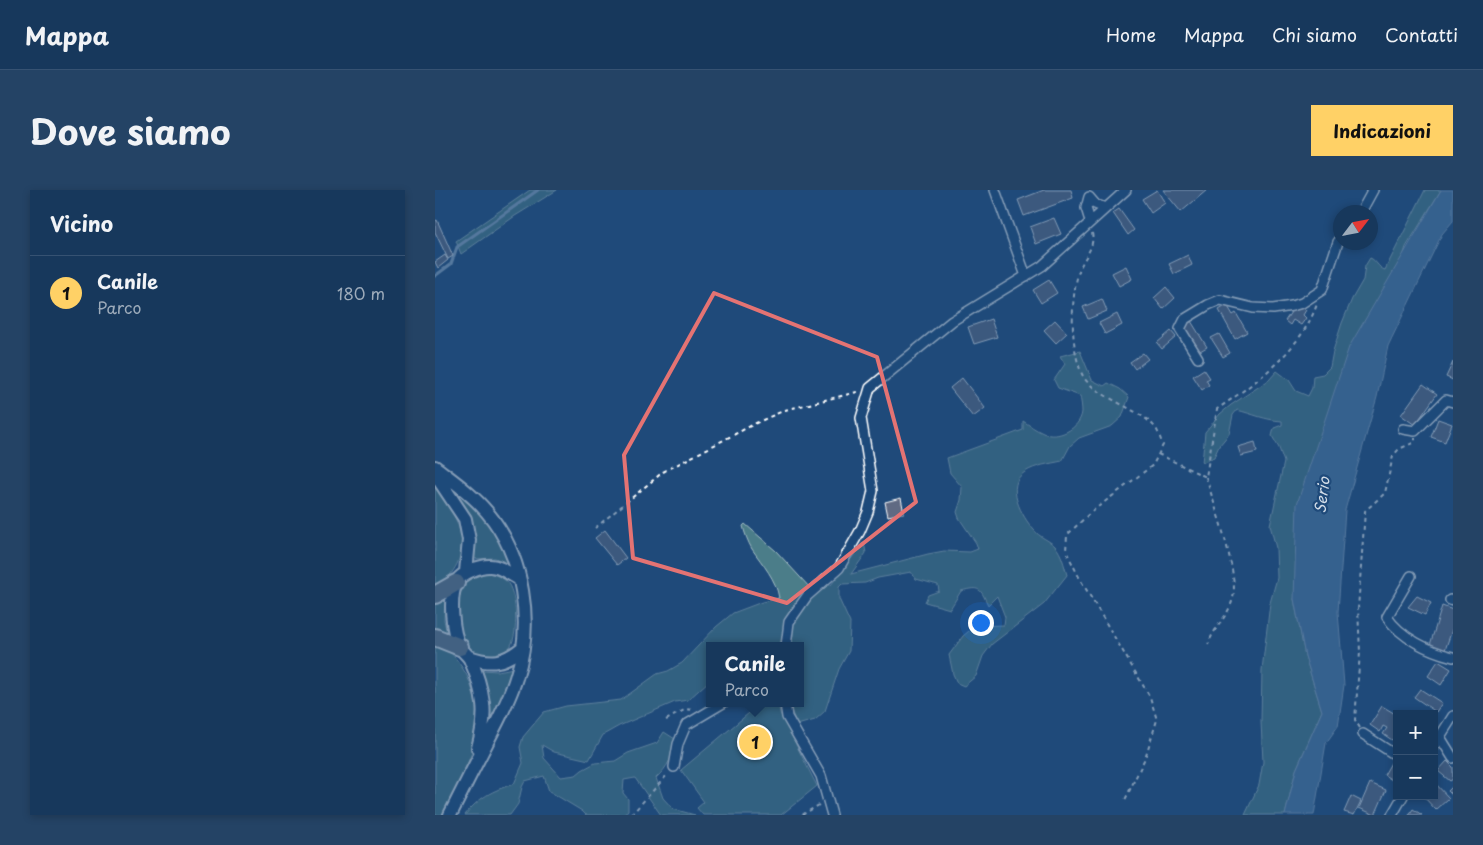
<!DOCTYPE html>
<html lang="it">
<meta charset="utf-8">
<style>
:root{--surface:#17385c;--page:#244365;--text:#f1f3f6;--muted:#9eacbb;--line:#365272;--accent:#ffd166}
body{margin:0;font-family:"Playpen Sans",sans-serif;background:var(--page);color:var(--text)}
.controls{position:absolute;right:15px;bottom:15px;display:grid;overflow:hidden;border-radius:0px;box-shadow:0 2px 8px #0003}
.controls button{width:45px;height:45px;display:grid;place-items:center;padding:0;border:0;border-bottom:1px solid var(--line);background:var(--surface);color:var(--text);font:25px sans-serif}
.compass{position:absolute;left:898px;top:15px;width:45px;height:45px;border-radius:50%;background:var(--surface);box-shadow:0 2px 8px #0003;rotate:58deg}
.you{position:absolute;left:545px;top:432px;width:18px;height:18px;margin:-12px;border:4px solid #fff;border-radius:50%;background:#1a73e8;box-shadow:0 0 0 8px #1a73e833}
.badge{display:grid;place-items:center;width:32px;height:32px;border-radius:50%;background:var(--accent);color:#111;font-size:16px;font-weight:700}
.pin{position:absolute;translate:-50% -50%;border:2px solid #fff;box-shadow:0 1px 5px #0006}
.popup{position:absolute;left:271px;top:452px;width:98px;height:65px;box-sizing:border-box;display:grid;place-content:center;border-radius:0px;background:var(--surface);filter:drop-shadow(0 1px 4px #0005);font-size:16px;white-space:nowrap;color:var(--muted)}
.popup b{font-size:19px;color:var(--text)}
.popup::after{content:'';position:absolute;left:50%;top:100%;margin-left:-10px;border:10px solid transparent;border-top-color:var(--surface)}
.list{margin:0;padding:0;list-style:none}
h2{display:flex;justify-content:space-between;align-items:center;height:65px;margin:0;padding:0 20px;font-size:21px}
h2 small{font-size:16px;font-weight:400;color:var(--muted)}
.list li{display:grid;grid-template-columns:32px 1fr auto;gap:15px;align-items:center;box-sizing:border-box;height:75px;padding:0 20px;border-top:1px solid var(--line)}
.list b{display:block;font-size:19px;white-space:nowrap}
.list p{margin:0;font-size:16px;white-space:nowrap;color:var(--muted)}
.list em{font-size:16px;font-style:normal;color:var(--muted)}
.map{position:relative;flex:none;width:1018px;height:625px;overflow:hidden;border-radius:0px}
header{display:flex;align-items:center;gap:30px;box-sizing:border-box;height:70px;padding:0 25px;background:var(--surface);border-bottom:1px solid var(--line)}
header strong{font-size:24px}
nav{display:flex;gap:28px;margin-inline-start:auto;font-size:18px}
.intro{display:flex;align-items:center;justify-content:space-between;box-sizing:border-box;height:120px;padding:0 30px}
h1{margin:0;font-size:35px}
.button{padding:12px 22px;border-radius:0px;background:var(--accent);color:#111;font-size:18px;font-weight:700}
main{display:flex;gap:30px;padding:0 30px}
aside{flex:1;background:var(--surface);border-radius:0px;box-shadow:0 2px 8px #0003}
.map>svg:first-child{display:block}
.green{fill:#4b7d89;stroke:#a5bec4}
.water{fill:#517ba6;stroke:#97b0ca}
.lines{fill:none;stroke-linecap:round;stroke-linejoin:round}
.stream{stroke:#97b0ca;stroke-width:3}
.building{fill:#616a83;stroke:#fff}
.street-casing{stroke:#fff;stroke-width:12}
.secondary-casing{stroke:#fff;stroke-width:16}
.highway-casing{stroke:#fff;stroke-width:20}
.path{stroke:#fff;stroke-width:2;stroke-dasharray:4 4;stroke-linecap:butt}
.street{stroke:#1f4a7a;stroke-width:9}
.secondary{stroke:#1f4a7a;stroke-width:12}
.highway{stroke:#6d7d8c;stroke-width:16}
.marked{fill:none;stroke:#e47373;stroke-width:4;stroke-linejoin:round}
.labels{text-anchor:middle;dominant-baseline:central;stroke-width:4.5;stroke-linejoin:round;paint-order:stroke}
.water-label{font-size:15px;font-style:italic;fill:#d4dee9;stroke:#1f4a7a}
</style>
<header>
<strong>Mappa</strong>
<nav><a>Home</a><a>Mappa</a><a>Chi siamo</a><a>Contatti</a></nav>
</header>
<div class="intro"><h1>Dove siamo</h1><a class="button">Indicazioni</a></div>
<main>
<aside>
<h2>Vicino<small></small></h2>
<ul class="list">
<li><span class="badge">1</span><div><b>Canile</b><p>Parco</p></div><em>180 m</em></li>
</ul>
</aside>
<div class="map">
<svg width="1018" height="625" viewBox="0 0 1018 625">
<rect width="100%" height="100%" fill="#1f4a7a"/>
<filter id="ink" filterUnits="userSpaceOnUse"><feTurbulence type="fractalNoise" baseFrequency=".02" numOctaves="2"/><feDisplacementMap in="SourceGraphic" scale="10" xChannelSelector="R" yChannelSelector="G"/><feConvolveMatrix kernelMatrix="1 2 1 2 8 2 1 2 1" color-interpolation-filters="sRGB"/></filter>
<g filter="url(#ink)">
<!-- green -->
<path class="green" d="M95,0H122L80,26L26,64L21,51Z
M990,0H1006L971,57L859,409L870,466L887,521L861,580L850,625H810L824,595L828,572L826,532L827,480L835,413L842,388L841,358L835,335L849,272L844,258L837,246L839,238L847,235V231C830,230 818,224 802,220L798,225L794,244L784,256L779,267L767,273L770,242L785,224L796,215L834,190L842,181L854,190L861,201L873,206L877,198L878,186L888,184L895,177L898,161L907,133L917,109L928,90L930,76L935,68C941,70 943,78 950,80Z
M645,161L657,190L669,196L673,193L685,199L694,207L687,227L677,236L644,248L635,256L627,271C614,274 601,275 590,282C569,295 587,327 599,340C604,347 614,350 620,356C627,364 629,375 632,385L609,414L557,454L548,466L541,486L529,496L522,493L518,484L514,465L528,446L540,436L569,435L570,427L562,406L553,415C545,398 545,396 526,401L515,419L490,412L493,405L504,401L503,395L481,389L476,382L443,388L430,393L407,394L404,397V409L415,433L414,461L404,479L390,521L380,530L362,535L353,513H365V456H275V490L253,510L240,512L184,536L168,545L154,570L119,562L107,555L109,568L126,587L141,585L147,580L160,573L180,571L193,563L222,553L229,542L240,549C239,565 233,577 221,588L228,608L238,619L260,625H226L200,588L189,590L188,603L193,609V620L189,625H151L147,621L114,601L109,586L90,591L87,597L83,614L75,625H30C43,608 58,600 79,594L88,573L85,557L88,547L109,522L131,516L186,510L222,484L233,481L247,473L281,437L298,423L327,412L344,408C341,389 328,375 317,359C313,352 310,344 308,336L310,334L341,361L376,399L396,395L429,352L431,363L416,384L493,364L509,361L535,362L543,359L541,353L524,328L522,322L526,310L527,297L515,283L512,268L588,240V231C594,235 601,240 608,243C622,250 645,239 647,222C647,217 646,211 645,206L623,198L619,190L630,174L625,166Z
M0,295C27,333 43,365 0,400Z
M28,306C48,325 66,346 73,373L60,368L37,369L24,310Z
M50,382C57,384 65,386 71,391C82,402 83,439 77,453C74,461 64,467 56,467C21,471 16,414 30,393C35,386 42,384 50,382Z
M10,407L9,430L13,448L0,444V411Z
M0,453C13,457 21,468 28,479C38,493 45,525 42,543C38,569 19,600 7,625H0Z
M78,478L74,492L57,532L52,531L44,481L46,480L63,481Z
M326,513H343L345,523L382,596L346,625H268L262,618L269,612L246,580Z"/>
<!-- water -->
<path class="water" d="M1006,0H1018V31L1007,44L953,156L942,207L910,320L903,422L909,495L903,536L891,553L879,625H850L861,580L887,521L870,466L859,409L862,314L914,157Z"/>
<g class="lines">
<!-- stream -->
<path class="stream" d="M0,86L16,74L22,57L103,0"/>
</g>
<!-- building -->
<path class="building" d="M609,0H636L638,8L589,26L583,10Z
M722,0L730,13L716,23L707,9Z
M728,0H772L746,22Z
M684,19L699,40L693,45L678,23Z
M619,28L626,44L601,54L595,37Z
M2,30L18,66L13,69L0,42V31Z
M10,65L13,70L3,78L0,72Z
M753,65L757,75L739,84L734,74Z
M691,76L697,89L684,96L677,83Z
M614,90L622,103L606,113L598,100Z
M731,97L740,108L728,119L719,108Z
M667,109L672,121L653,129L648,117Z
M792,115L798,125L801,123L812,142L800,149L784,120Z
M865,116L871,120L868,125L871,128L866,135L858,130L855,135L850,131L858,119L861,121Z
M682,124L687,135L670,144L664,133Z
M556,129L562,147L539,154L533,137Z
M620,130L632,143L621,153L609,140Z
M756,131L772,157L765,161L749,136Z
M736,141L741,147L727,159L722,153Z
M784,144L795,163L788,167L776,148Z
M708,163L713,169L700,179L695,172Z
M1018,172V190L1011,187Z
M769,179L775,188L771,190L774,195L767,200L758,186Z
M527,188L550,218L538,227L515,198Z
M988,194L1002,204L980,235L966,225Z
M1003,229L1017,234L1010,252L996,247Z
M820,252L822,262L806,266L803,257Z
M466,308L469,323L453,326L450,312Z
M170,340L191,368L182,375L160,348Z
M982,406L996,413L990,425L973,417Z
M1007,416L1018,420V437L1010,460L995,455Z
M1003,471L1016,479L1006,495L993,486Z
M985,499L1007,513L1001,522L979,507Z
M947,516L962,525V545L957,550L948,544L952,538L948,536L945,542L935,535Z
M957,571L962,574V593L949,585Z
M1012,571L1018,577V589L1015,591L1003,581Z
M999,592L1014,608L1001,620L988,606H999Z
M935,593L951,600L940,625L924,618Z
M1018,596V606L1013,601Z
M916,606L926,611L919,625L909,622Z
M978,619L987,625H974Z"/>
<g class="lines">
<!-- street casing -->
<g class="street-casing">
<path id="street" d="M560,0L591,86
M926,22L938,0
M655,31L651,18L654,7L660,14L670,18
M763,168L745,139L750,129L773,115L785,110L818,118L838,119L857,116L867,113L887,100L903,52L906,48
M968,239L980,241L1011,210L1018,212
M976,386L952,427C966,448 994,461 1018,467
M1015,410L1018,411
M351,456L354,432L372,406L404,378L425,341L433,322L438,301L426,228L435,198L517,131L607,76L691,0
M350,513L352,527L386,586L397,625
M928,544L962,566
M1005,547L1018,568
M999,556L1018,526
M239,577L243,554L251,535L288,513
M957,625L968,606"/>
</g>
<!-- secondary casing -->
<g class="secondary-casing">
<path id="secondary" d="M0,277C18,291 37,304 52,322C89,366 99,434 81,488C74,511 62,532 51,554C39,577 27,601 15,625
M0,284L30,329L34,350L31,382
M34,467C56,475 69,473 87,458
M43,558C47,543 50,528 48,513C46,498 41,482 35,469C32,464 27,461 25,457C17,443 14,408 21,393C23,388 30,383 35,381C57,371 65,377 84,389"/>
</g>
<!-- highway casing -->
<g class="highway-casing">
<path id="highway" d="M0,405L21,393
M0,447L25,457"/>
</g>
<!-- path -->
<path class="path" d="M657,43C660,57 650,66 645,78C635,105 635,158 647,184C656,205 701,217 718,235C723,239 725,249 728,255L718,275L655,323L632,345L631,361L645,389L715,507L722,530L710,568L690,610
M723,264L771,287L782,219C821,193 866,160 882,114
M771,287C779,315 804,382 798,408C793,428 779,436 773,455
M160,338L228,282L321,233L350,220L426,201
M231,530L251,519L258,520
M925,538L920,530L925,462L923,419L930,321L950,303L958,266L964,259L980,252V248
M196,625L233,584
M367,625L384,615"/>
<!-- street -->
<use href="#street" class="street"/>
<!-- secondary -->
<use href="#secondary" class="secondary"/>
<!-- highway -->
<use href="#highway" class="highway"/>
</g>
</g>
<!-- marked area -->
<path d="M0 0H1018V625H0ZM279,103L442,167L481,312L352,413L198,368L189,265Z" fill="#1f4a7a" fill-opacity=".55" fill-rule="evenodd"/>
<path class="marked" d="M279,103L442,167L481,312L352,413L198,368L189,265Z"/>
<g class="labels">
<!-- water labels -->
<g class="water-label">
<text transform="translate(886 305) rotate(-83)">Serio</text>
</g>
</g>
</svg>
<div class="controls">
<button>+</button>
<button>−</button>
</div>
<svg class="compass" viewBox="-18 -18 36 36"><path d="M0-13l5 13h-10z" fill="#e53935"/><path d="M0 13l5-13h-10z" fill="#9eacbb"/></svg>
<div class="you"></div>
<div class="pin badge" style="left:320px;top:552px">1</div>
<div class="popup"><b>Canile</b>Parco</div>
</div>
</main>
